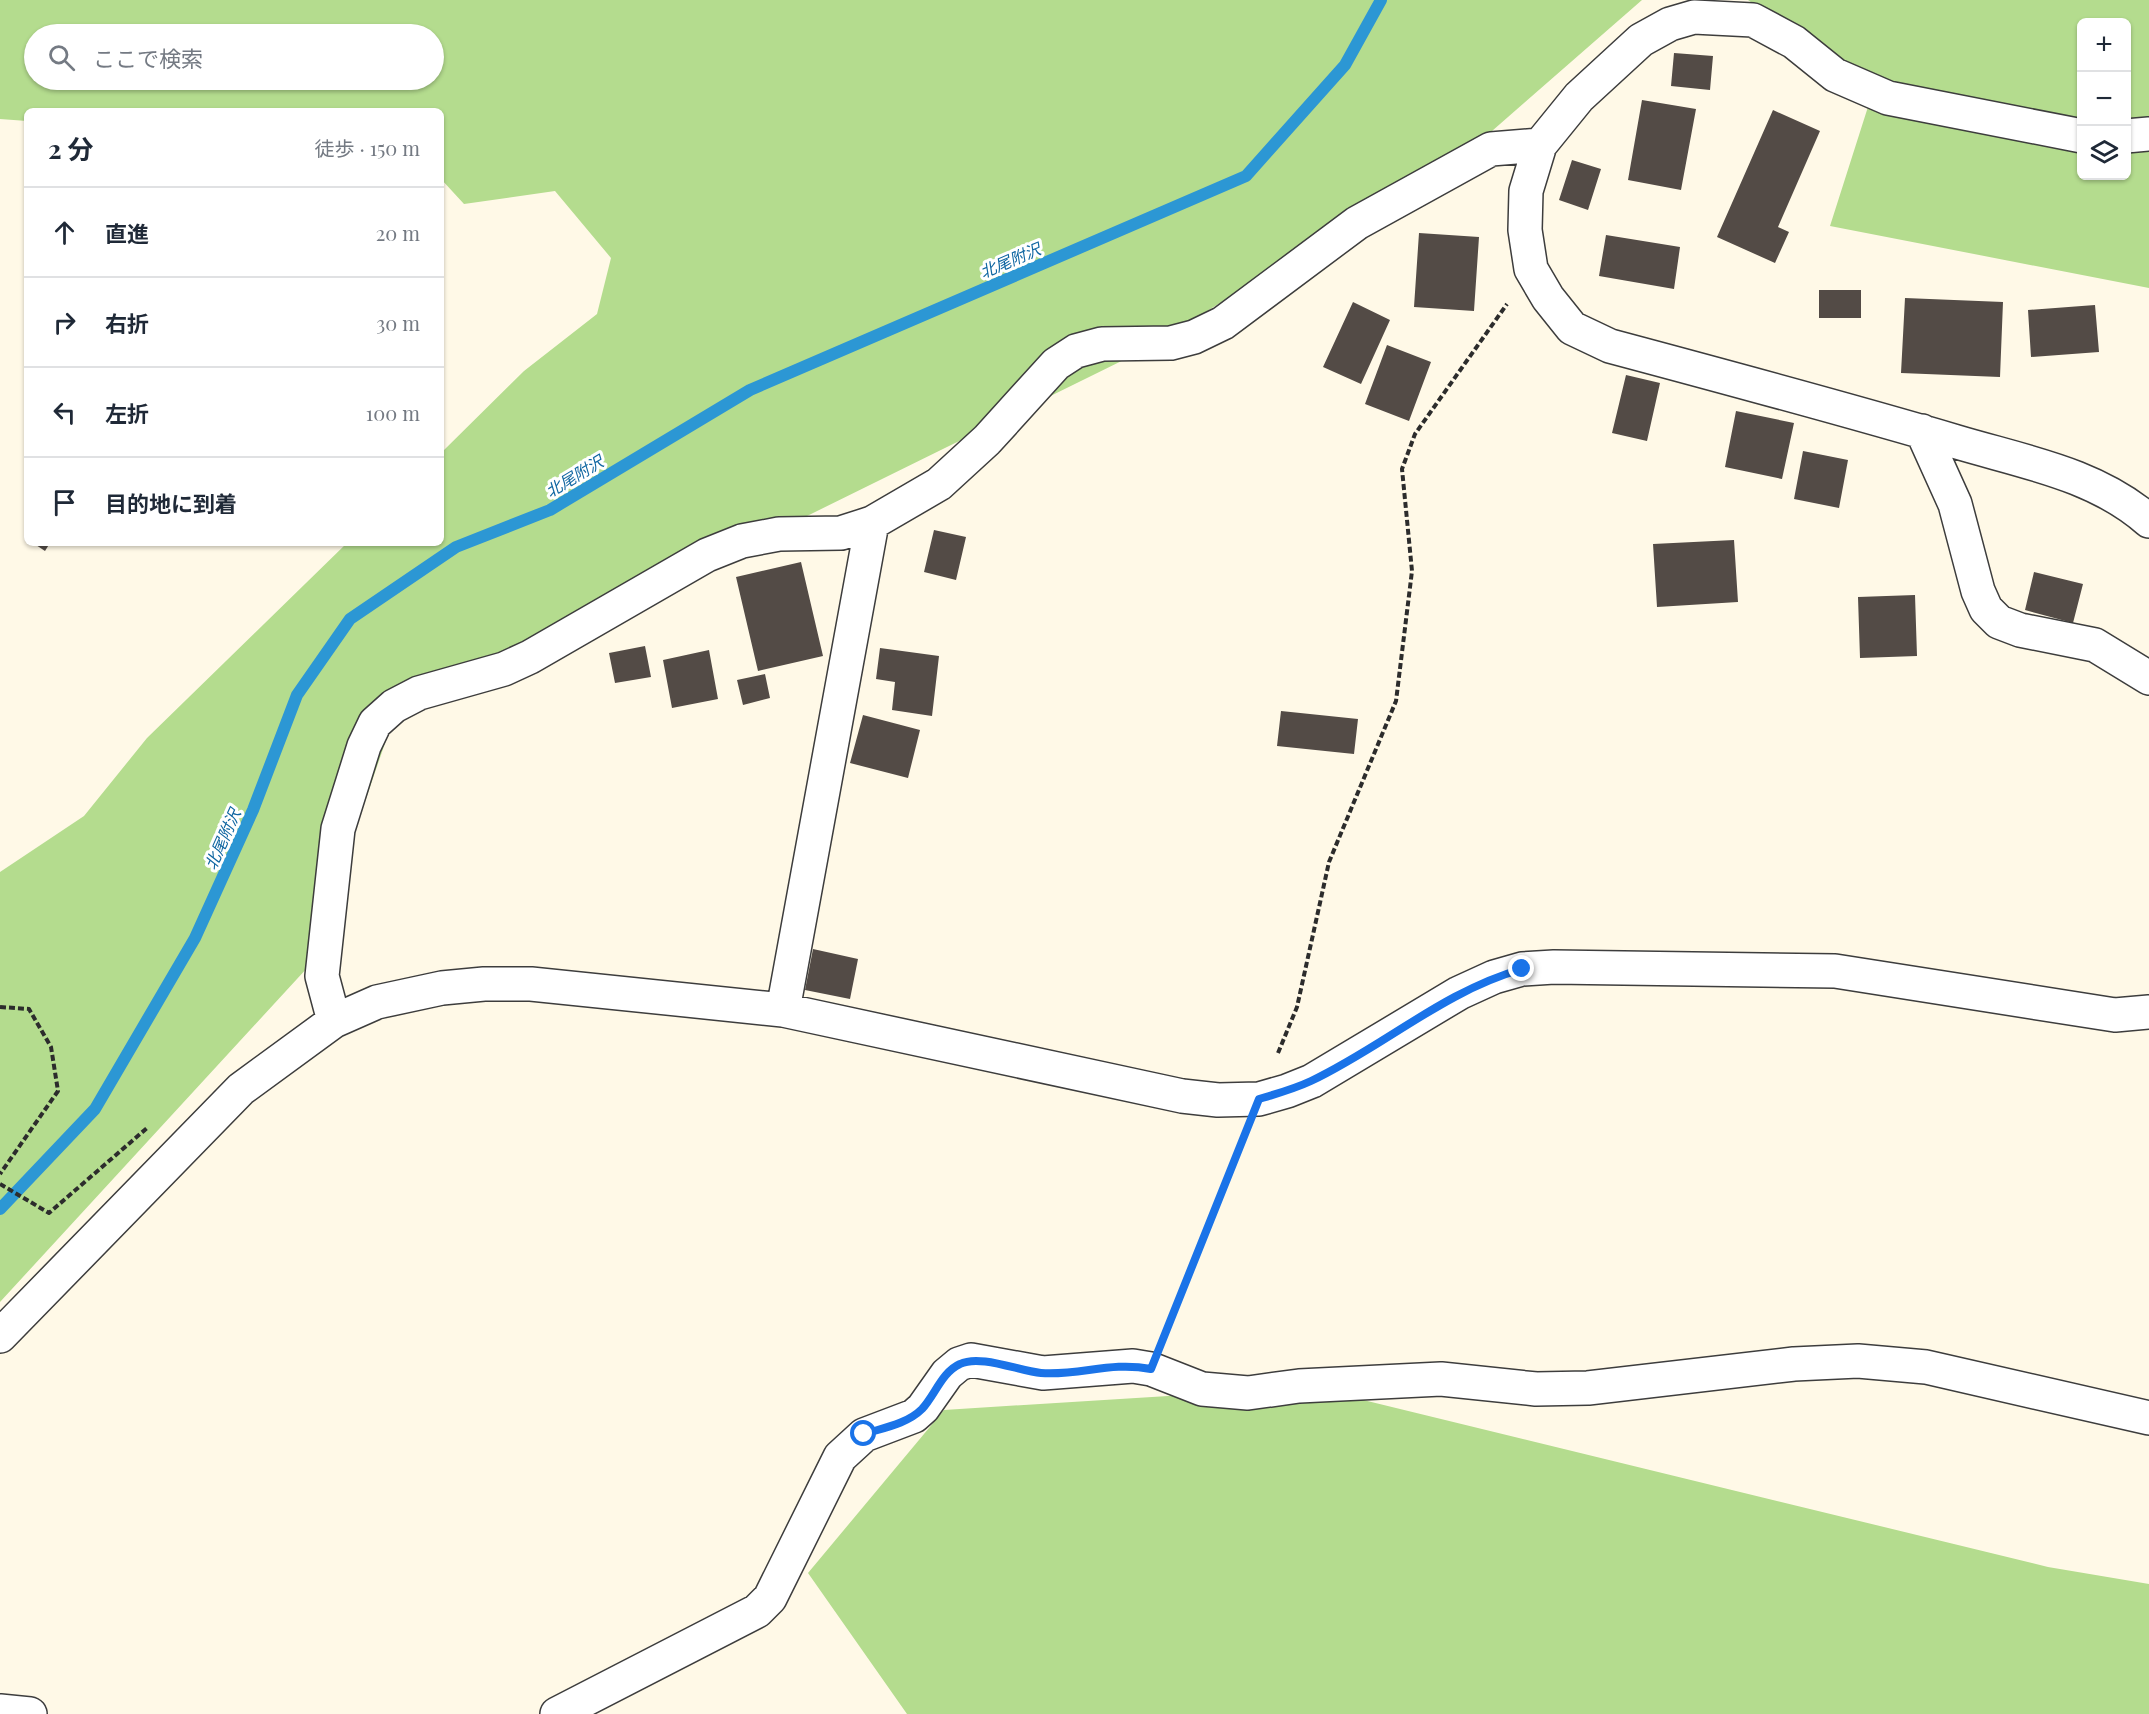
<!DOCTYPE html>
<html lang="ja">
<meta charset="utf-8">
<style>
:root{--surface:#fff;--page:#f6f6f7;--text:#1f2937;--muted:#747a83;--line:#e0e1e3}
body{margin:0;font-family:"Playfair Display","Noto Sans JP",serif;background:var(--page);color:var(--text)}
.controls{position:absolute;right:18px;top:18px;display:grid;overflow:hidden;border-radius:9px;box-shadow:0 2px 4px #0004}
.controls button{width:54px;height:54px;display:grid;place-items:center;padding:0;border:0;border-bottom:2px solid var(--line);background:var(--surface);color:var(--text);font:30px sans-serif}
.stop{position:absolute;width:18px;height:18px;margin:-14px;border:4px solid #1a73e8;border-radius:50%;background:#fff}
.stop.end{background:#1a73e8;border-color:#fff;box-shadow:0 2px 6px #0008}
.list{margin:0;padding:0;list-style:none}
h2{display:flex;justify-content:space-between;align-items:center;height:78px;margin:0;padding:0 24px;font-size:26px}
h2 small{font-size:20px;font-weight:400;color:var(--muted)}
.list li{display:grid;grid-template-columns:39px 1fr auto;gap:18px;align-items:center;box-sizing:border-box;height:90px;padding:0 24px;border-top:2px solid var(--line)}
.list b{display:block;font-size:22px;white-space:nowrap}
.list em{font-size:20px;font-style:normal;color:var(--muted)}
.icon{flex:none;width:33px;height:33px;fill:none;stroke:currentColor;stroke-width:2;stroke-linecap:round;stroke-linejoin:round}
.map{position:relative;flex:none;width:2149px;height:1714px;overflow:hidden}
.search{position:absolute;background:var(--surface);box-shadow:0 2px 4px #0004;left:24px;top:24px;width:420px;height:66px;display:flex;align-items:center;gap:15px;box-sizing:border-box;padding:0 21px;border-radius:33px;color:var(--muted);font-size:22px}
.panel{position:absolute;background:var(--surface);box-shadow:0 2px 4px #0004;left:24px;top:108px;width:420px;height:438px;border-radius:9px}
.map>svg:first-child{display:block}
.forest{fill:#b4dc8e;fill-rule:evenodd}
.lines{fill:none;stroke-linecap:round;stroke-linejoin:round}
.stream{stroke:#2c97d4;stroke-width:12}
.building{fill:#534b46}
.minor-casing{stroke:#3d3d3d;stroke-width:36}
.path{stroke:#2c2c2c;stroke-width:4;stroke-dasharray:6 3;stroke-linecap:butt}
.minor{stroke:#fff;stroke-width:33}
.route{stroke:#1a73e8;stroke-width:8}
.labels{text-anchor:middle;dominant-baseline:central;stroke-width:6;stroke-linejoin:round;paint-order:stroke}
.water-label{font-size:16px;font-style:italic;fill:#0f66a1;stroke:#fff}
</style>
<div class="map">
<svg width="2149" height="1714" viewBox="0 0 2149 1714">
<rect width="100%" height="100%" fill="#fff9e7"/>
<!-- forest -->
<path class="forest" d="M0,0H1642L1492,131L1152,346L393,720L308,967L0,1302V872L84,816L147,738L347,543H441V453L524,371L597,314L611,258L555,191L464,204L441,179V111H27V121L0,119ZM34,34H434V80H34Z
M1748,0H2149V288L1830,226L1874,88ZM2082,22H2126V176H2082Z
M1310,1387L2048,1567L2149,1584V1714H907L808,1573L944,1410Z"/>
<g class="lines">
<!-- stream -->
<path class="stream" d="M0,1209L95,1109L195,938L253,810L297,695L350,619L456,547L550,510L750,390L1246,176L1345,65L1381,0"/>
</g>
<!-- building -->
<path class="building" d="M1674,53L1713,56L1710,90L1671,86Z
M1642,100L1696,109L1681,190L1628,180Z
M1773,110L1820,131L1778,227L1789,232L1775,263L1717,237Z
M1572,160L1601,169L1588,210L1559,200Z
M1419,233L1479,237L1474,311L1414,307Z
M1606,235L1680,247L1674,289L1599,276Z
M1819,290H1861V318H1819Z
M1905,298L2003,302L2000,377L1901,373Z
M1353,302L1390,320L1361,384L1323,367Z
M2095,305L2099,352L2031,357L2028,310Z
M1387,345L1431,362L1409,421L1365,404Z
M1626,375L1660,383L1647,441L1612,433Z
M1736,411L1794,423L1782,479L1725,467Z
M1803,451L1848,460L1839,508L1794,499Z
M934,530L966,537L956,580L924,572Z
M1734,540L1738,602L1657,607L1653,544Z
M33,543H50L45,551Z
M801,562L823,656L758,671L736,577Z
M2034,572L2083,584L2073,623L2025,610Z
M1915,595L1917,656L1860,658L1858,597Z
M645,646L651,677L615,683L609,653Z
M880,648L939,656L932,716L892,710L895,682L876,679Z
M709,650L718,699L672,708L663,660Z
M765,674L770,698L743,705L737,680Z
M1281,711L1358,719L1354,754L1277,746Z
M863,715L920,730L908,778L850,763Z
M813,949L858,959L850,999L805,990Z"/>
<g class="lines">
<!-- minor casing -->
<g class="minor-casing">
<path id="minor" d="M2082,136L1888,98L1835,75L1794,42L1753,20L1694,17L1670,24L1641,40L1579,97L1540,145L1526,191L1525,230L1531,269L1548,298L1572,328L1610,346C1726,377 1842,408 1957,442C2024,462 2096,474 2149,521
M2126,136L2149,134
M1922,431L1955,504L1978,591L1986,609L1999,622L2020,630L2095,645L2149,678
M783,1010L872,523
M334,1021L322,976L338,829L364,746L375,723L394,706L419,693L504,669L530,657L707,555L742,541L779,534L841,533L872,523L939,484L987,440L1056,364L1076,351L1102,344L1171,343L1194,337L1223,323L1357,223L1491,149L1540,145
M0,1336L241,1089L334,1021L377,1002L442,988L484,984H531L783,1010L1182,1096L1218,1100L1259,1099L1287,1091L1312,1081L1459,993L1494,977L1522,969L1554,967L1835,971L2115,1015L2149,1012
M0,1711L30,1714
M557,1714L757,1611L770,1598L840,1457L864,1435L914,1416L923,1408L947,1374L959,1364L971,1360L1043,1373L1133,1366L1151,1369L1202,1389L1248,1393L1299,1386L1441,1379L1536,1389L1588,1388L1794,1364L1858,1361L1926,1367L2149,1418"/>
</g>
<!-- path -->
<path class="path" d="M0,1007L29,1009L51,1047L58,1091L0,1174
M1278,1053L1297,1007L1329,862L1396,701L1412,571L1402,469L1415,434L1507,304
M0,1184L49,1213L147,1128
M1165,1334L1243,1137"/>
<!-- minor -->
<use href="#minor" class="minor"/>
</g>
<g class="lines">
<!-- route -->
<path class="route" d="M864,1434C883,1428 907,1424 922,1409C935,1395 942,1372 960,1364C980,1354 1019,1371 1041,1373C1080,1376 1110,1361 1151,1369L1259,1099C1276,1094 1294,1089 1311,1081C1383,1047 1444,991 1522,969"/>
</g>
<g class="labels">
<!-- water labels -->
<g class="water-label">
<text transform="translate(1010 260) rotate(-23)">北尾附沢</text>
<text transform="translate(574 476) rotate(-31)">北尾附沢</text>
<text transform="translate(222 839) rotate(-66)">北尾附沢</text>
</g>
</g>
</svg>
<div class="controls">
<button>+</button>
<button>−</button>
<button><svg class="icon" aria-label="layers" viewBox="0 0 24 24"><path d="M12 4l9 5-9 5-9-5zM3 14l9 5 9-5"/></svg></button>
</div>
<div class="stop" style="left:864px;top:1434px"></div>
<div class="stop end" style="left:1522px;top:969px"></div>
<div class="search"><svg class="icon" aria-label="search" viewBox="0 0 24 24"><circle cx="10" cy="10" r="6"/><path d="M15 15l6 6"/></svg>ここで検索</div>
<section class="panel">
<h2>2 分<small>徒歩 · 150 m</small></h2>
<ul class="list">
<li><svg class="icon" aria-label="ahead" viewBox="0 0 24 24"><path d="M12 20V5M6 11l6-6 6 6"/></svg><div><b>直進</b></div><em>20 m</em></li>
<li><svg class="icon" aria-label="right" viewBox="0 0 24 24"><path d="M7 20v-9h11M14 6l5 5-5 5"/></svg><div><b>右折</b></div><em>30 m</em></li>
<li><svg class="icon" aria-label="left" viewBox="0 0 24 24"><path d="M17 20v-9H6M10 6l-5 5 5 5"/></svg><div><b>左折</b></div><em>100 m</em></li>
<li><svg class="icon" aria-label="arrive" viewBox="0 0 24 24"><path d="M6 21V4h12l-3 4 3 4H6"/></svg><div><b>目的地に到着</b></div></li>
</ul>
</section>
</div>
